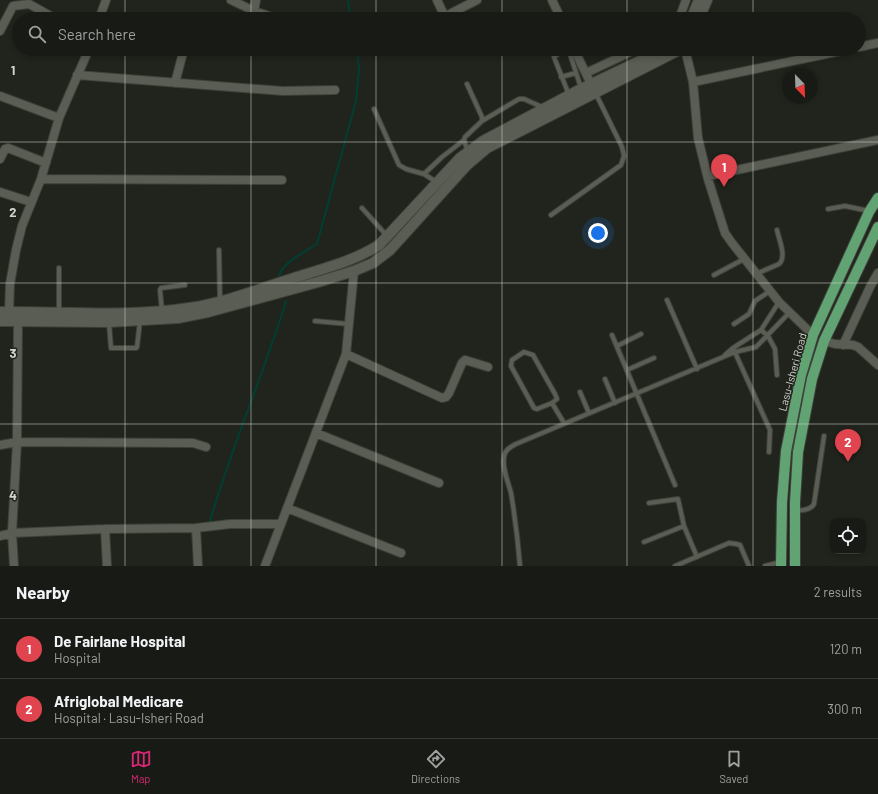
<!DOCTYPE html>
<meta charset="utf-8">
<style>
:root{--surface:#181b15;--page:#21241e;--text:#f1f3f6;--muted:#9fa1a0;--line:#363934;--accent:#db2777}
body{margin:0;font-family:Barlow,sans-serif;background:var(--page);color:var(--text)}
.controls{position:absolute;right:12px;bottom:12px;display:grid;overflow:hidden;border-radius:8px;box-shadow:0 2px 6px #0003}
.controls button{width:36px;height:36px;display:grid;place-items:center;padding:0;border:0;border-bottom:1px solid var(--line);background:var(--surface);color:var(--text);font:20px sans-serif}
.compass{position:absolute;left:782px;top:68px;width:36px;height:36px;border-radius:50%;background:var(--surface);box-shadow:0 2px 6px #0003;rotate:157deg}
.you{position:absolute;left:598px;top:233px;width:14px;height:14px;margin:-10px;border:3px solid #fff;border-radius:50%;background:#1a73e8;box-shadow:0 0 0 6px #1a73e833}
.badge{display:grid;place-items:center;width:26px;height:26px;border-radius:50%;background:var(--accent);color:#fff;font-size:13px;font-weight:700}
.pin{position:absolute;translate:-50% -33px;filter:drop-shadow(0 1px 2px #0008)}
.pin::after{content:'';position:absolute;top:21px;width:14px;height:12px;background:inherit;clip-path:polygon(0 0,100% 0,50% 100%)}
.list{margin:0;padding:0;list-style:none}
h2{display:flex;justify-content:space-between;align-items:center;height:52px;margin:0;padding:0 16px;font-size:17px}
h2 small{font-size:13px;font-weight:400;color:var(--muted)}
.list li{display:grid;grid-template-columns:26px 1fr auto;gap:12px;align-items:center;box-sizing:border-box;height:60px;padding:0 16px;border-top:1px solid var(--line)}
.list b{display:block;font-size:15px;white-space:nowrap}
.list p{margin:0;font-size:13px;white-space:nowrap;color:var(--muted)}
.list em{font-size:13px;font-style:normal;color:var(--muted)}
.icon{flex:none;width:22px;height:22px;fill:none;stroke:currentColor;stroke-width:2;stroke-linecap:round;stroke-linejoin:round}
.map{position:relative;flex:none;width:878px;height:566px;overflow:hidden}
.search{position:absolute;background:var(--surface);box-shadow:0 2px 6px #0003;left:12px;right:12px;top:12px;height:44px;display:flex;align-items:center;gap:10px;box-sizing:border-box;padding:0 14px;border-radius:22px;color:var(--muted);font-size:15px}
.sheet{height:172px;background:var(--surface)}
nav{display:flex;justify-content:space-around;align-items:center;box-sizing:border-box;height:56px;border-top:1px solid var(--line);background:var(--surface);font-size:11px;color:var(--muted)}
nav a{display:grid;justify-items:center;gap:2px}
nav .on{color:var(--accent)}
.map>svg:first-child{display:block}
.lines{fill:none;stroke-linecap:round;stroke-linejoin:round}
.stream{stroke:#003e34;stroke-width:2}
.lane-casing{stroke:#3e403a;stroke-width:6}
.street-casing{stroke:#3e403a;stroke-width:10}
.secondary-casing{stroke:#3e403a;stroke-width:12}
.primary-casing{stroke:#3e403a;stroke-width:12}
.lane{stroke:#595d53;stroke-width:4}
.street{stroke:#595d53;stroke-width:8}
.secondary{stroke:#595d53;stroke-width:10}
.primary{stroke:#62a374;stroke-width:10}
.grid{fill:none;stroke:#d1d3ce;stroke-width:1;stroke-opacity:0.55}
.labels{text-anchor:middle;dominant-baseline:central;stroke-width:3;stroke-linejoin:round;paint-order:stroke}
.street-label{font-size:11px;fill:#d1d3ce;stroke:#20241c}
.grid-label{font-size:13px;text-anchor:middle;font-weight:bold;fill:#d1d3ce;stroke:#20241c;stroke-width:3;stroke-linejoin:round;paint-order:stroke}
</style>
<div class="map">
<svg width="878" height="566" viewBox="0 0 878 566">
<rect width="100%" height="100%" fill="#20241c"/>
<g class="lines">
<!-- stream -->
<path class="stream" d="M348,0L351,19
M279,277C280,264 306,251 317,244L356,101L359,69L357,49
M209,524C231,448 263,376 286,301"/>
<!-- lane casing -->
<g class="lane-casing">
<path id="lane" d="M561,77L576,73
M467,84L482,117V121L465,137L464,140L468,152
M569,95L554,57L562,51L568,52L570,54L581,88
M374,109L399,165L406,169L424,174L438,183
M482,121L519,99H524L542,107
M424,174L442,157L464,140
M362,208L387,236
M828,209L845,206L869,211
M551,215L621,165L624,156L622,147L595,92
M219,250L220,301
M59,268V313
M756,274L779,264C787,257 779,240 777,230
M714,275L744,259
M667,300L697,369
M162,311L160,290L161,288L185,285
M315,321L349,324
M109,323L111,348H136L137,347L140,321
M734,324L749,314L755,301L770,291
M612,335L675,485
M617,346L641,334
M733,348L770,430L769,452
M725,355L733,348L761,330
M627,370L654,358
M777,375L775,349L768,336L761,330L779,302
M605,379L615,403
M580,392L589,413
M552,403L537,409L534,408L511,366L512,360L524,352L533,355L555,394L557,399L552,403L564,423
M649,503L678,499L684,526L697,557
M796,511C803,510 811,510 814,504L824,436
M644,542L684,526
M520,566C518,541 515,517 511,493C508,481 502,469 504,457C505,450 510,447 516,444L735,352L756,347L789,313
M675,566L729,543L736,544L740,545L749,566
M765,566L781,562"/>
</g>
<!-- street casing -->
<g class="street-casing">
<path id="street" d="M231,0L254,11L278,19
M437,0L445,17
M552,0L561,19
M254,11L256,0
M99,19L106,0
M440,19L477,0
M679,19L686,0
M0,31L13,6L29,4L56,19
M859,47L878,43
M574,49L591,84
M685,49L693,82L698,138L708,179L725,233L732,243L779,302L813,335
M586,73L637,49
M77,75L283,91L335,90
M693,82L850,49
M175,83L184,49
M0,96L59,118
M0,159L5,149L8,148L46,163
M41,179L282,180
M708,179V176L878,140
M0,192L31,202
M9,312L10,284L16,250L22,226L41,179L59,118L89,49
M824,341L835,344L853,345L858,347L878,365
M843,345L870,287L878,273
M346,354L442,398L446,397L449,393L462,363L465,360L488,367
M316,433L439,483
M0,445L17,442L193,443L206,447
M287,508L401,553
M196,528L230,524H280
M105,529L107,566
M0,536L12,533L105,529L196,528L198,566
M14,566L12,533L17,442L18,321
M265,566L346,354L354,271"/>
</g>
<!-- secondary casing -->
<g class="secondary-casing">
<path id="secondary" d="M691,19L699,0
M699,19L707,0
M0,312C63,311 126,318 189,308C225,303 262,288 297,277C325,268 354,261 379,245L460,158L483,141L581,89L665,49
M0,321L109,322L178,318L208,312L318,282L354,271L373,263L390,250L467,165L487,148L681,49"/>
</g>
<!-- primary casing -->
<g class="primary-casing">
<path id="primary" d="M781,566L782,502L786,451L801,375L813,335L869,212L878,198
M795,566V502L798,452L812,379L824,341L878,227"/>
</g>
<!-- lane -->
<use href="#lane" class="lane"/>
<!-- street -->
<use href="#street" class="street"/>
<!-- secondary -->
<use href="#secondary" class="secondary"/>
<!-- primary -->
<use href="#primary" class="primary"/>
</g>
<!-- grid -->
<path class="grid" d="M125,0V19M251,0V19M376,0V19M502,0V19M627,0V19M753,0V19M125,49V566M251,49V566M376,49V566M502,49V566M627,49V566M753,49V566M0,142H878M0,283H878M0,424H878"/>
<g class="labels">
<!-- street labels -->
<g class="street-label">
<text transform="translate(792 372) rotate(-75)">Lasu-Isheri Road</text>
</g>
</g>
<g class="grid-label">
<text x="13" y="75">1</text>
<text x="13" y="217">2</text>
<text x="13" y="358">3</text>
<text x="13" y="500">4</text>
</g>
</svg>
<div class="controls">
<button><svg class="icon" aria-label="locate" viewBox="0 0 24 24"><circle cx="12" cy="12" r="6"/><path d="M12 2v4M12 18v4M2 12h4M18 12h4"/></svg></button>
</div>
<svg class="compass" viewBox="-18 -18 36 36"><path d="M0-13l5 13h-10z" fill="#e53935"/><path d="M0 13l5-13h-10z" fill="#9fa1a0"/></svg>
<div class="you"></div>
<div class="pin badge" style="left:724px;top:187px;background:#e0444e">1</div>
<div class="pin badge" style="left:848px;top:462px;background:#e0444e">2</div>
<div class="search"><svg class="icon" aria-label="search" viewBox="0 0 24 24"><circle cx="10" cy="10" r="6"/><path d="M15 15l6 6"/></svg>Search here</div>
</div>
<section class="sheet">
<h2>Nearby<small>2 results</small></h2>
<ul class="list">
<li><span class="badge" style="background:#e0444e">1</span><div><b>De Fairlane Hospital</b><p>Hospital</p></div><em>120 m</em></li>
<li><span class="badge" style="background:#e0444e">2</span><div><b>Afriglobal Medicare</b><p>Hospital · Lasu-Isheri Road</p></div><em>300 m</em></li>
</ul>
</section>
<nav>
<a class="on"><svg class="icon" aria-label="map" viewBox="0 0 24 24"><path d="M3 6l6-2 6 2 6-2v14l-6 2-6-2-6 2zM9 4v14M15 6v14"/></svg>Map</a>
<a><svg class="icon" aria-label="directions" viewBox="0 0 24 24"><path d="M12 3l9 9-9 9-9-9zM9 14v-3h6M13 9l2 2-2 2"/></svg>Directions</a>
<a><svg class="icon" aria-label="saved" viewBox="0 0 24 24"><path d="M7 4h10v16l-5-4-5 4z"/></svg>Saved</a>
</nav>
